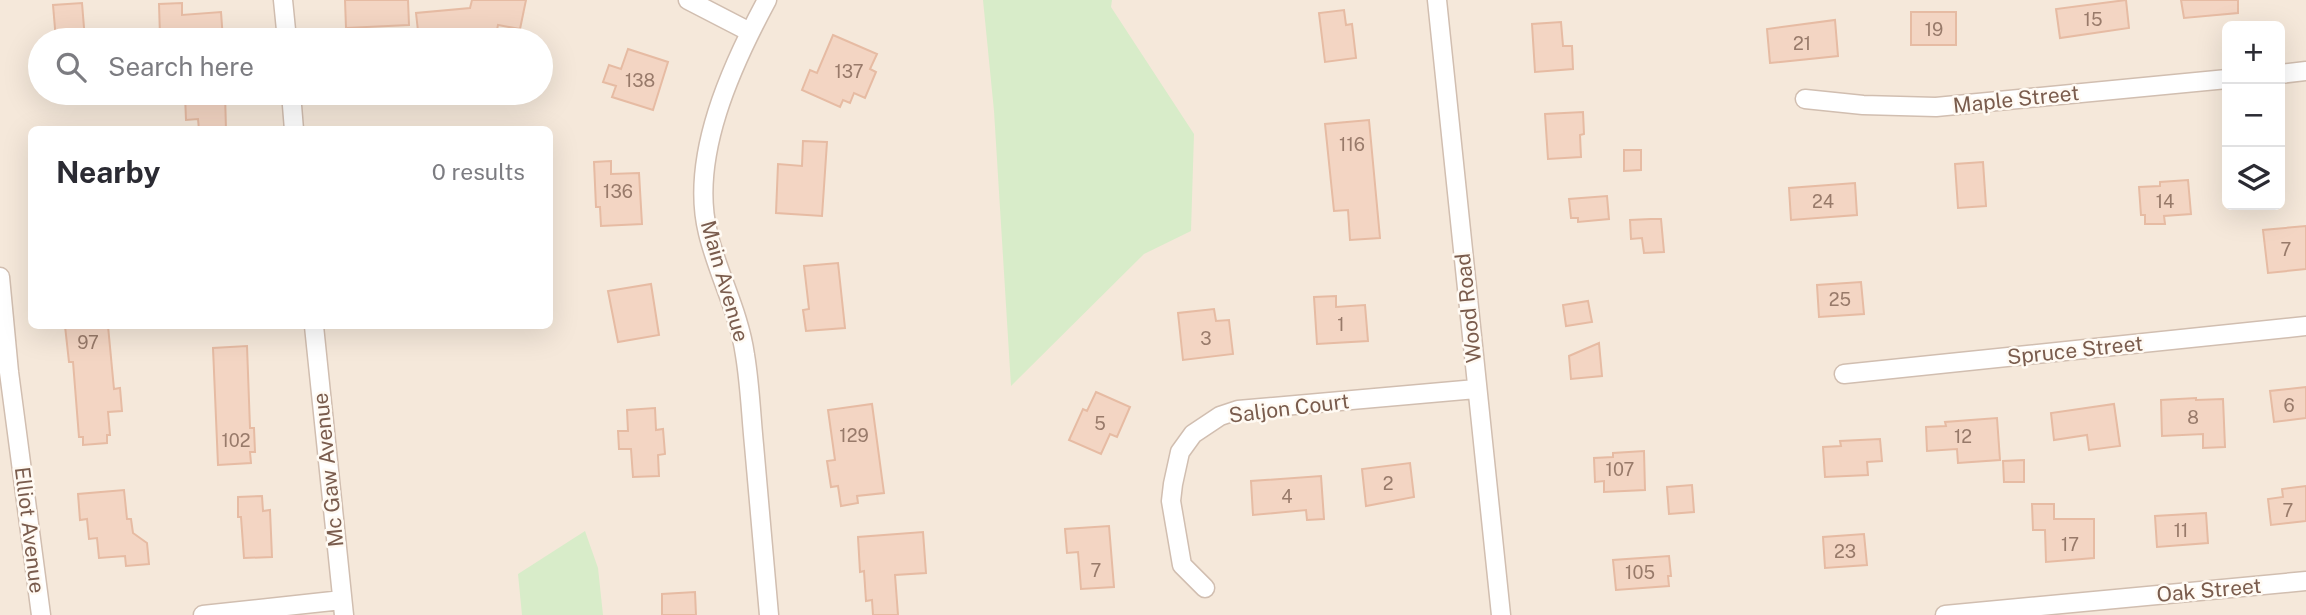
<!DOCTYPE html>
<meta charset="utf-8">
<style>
:root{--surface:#fff;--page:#f7f7f7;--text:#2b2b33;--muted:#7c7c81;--line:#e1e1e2}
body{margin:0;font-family:"Public Sans",sans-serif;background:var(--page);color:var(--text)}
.controls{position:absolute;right:21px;top:21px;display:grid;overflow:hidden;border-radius:10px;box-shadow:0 7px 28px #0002}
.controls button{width:63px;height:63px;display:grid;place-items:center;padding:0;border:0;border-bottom:2px solid var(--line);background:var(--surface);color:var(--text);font:35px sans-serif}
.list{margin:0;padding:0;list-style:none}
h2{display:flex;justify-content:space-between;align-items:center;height:91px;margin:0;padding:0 28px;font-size:30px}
h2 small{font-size:23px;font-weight:400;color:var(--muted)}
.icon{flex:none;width:38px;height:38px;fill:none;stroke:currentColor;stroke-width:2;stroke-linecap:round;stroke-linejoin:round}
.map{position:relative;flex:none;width:2306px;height:615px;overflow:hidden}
.search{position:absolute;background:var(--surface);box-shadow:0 7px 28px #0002;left:28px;top:28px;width:525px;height:77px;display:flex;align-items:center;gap:18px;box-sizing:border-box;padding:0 24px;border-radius:38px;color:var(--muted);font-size:26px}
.panel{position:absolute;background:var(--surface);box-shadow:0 7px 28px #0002;left:28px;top:126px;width:525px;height:203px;border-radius:10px}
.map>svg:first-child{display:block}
.residential{fill:#f5e8da;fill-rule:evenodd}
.green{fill:#d8ecc9}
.building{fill:#f3d5c3;stroke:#e6bba3;stroke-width:2}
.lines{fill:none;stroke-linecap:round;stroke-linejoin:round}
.street-casing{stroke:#d1beb0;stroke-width:21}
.street{stroke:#fff;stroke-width:18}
.labels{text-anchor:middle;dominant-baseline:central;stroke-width:5;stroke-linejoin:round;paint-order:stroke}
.number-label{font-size:18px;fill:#987a6a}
.street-label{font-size:21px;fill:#7a5c4d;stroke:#fffaf3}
</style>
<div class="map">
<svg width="2306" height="615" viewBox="0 0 2306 615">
<rect width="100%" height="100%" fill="#fdf6ec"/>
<!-- residential -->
<path class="residential" d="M0,0H2306V615H0ZM2227,26H2280V205H2227ZM40,40H541V93H40ZM32,130H550V326H32Z"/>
<!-- green -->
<path class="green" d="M983,0H1112L1111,7L1194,134L1191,231L1144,254L1011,386L994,111Z
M585,531L598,568L603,615H522L518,574Z"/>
<!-- building -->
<path class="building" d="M345,0H408L409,25L346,28Z
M472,0H526L520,29L498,25L495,40H476L477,37L419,40L416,13L470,8Z
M2126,0L2129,28L2060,38L2056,9Z
M2181,0H2238V13L2184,18Z
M82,3L85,40H56L53,5Z
M182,3V15L221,12L223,40H196V34L160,36L159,4Z
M1344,10L1346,25L1352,24L1356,58L1325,62L1319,13Z
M1911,12H1956V45H1911Z
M1835,20L1838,56L1770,63L1767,29Z
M1561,22L1563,46H1572L1573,69L1535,72L1532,24Z
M833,35L877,54L870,69L876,72L865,98L854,93L850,103L843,100L840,107L802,90L810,70L817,73Z
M628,49L668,62L653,110L612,97L616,86L603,82L609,65L621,69Z
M194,93H225L226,130H199L198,119L186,120L185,95H194Z
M1583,112L1584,134L1580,135L1581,157L1548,159L1545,114Z
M1369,120L1380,238L1350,240L1348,210L1334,211L1325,124Z
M803,141L827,142L822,216L776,213L778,164L802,166Z
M1624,150H1641V170L1624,171Z
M611,161V174L639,173L642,224L601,226L600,207H596L594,162Z
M1983,162L1986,206L1958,208L1955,164Z
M2188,180L2191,214L2164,216L2165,224H2145V215H2141L2139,187L2160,186V182Z
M1855,183L1857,215L1791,220L1789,188Z
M1607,196L1609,219L1578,222V218H1571L1569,199Z
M1651,219H1661L1664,252L1644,253L1642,238L1631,239L1630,220Z
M2306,226V269L2268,273L2263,230Z
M838,263L845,328L806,331L803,310L809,309L804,266Z
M1861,282L1864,314L1819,317L1817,285Z
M651,284L659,335L618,342L608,291Z
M1336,296V307L1365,305L1368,341L1317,344L1314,297Z
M1588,301L1592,322L1566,326L1563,305Z
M1214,309L1216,321L1229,320L1233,354L1183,360L1178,313Z
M65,326H108L114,389L120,388L122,411L108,412L110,435H107V443L83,445V437H79L73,362H69Z
M1599,343L1602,376L1571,379L1569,356Z
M247,346L250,428H254L255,452H250L251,463L218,465L213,348Z
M2306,387V418L2274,422L2270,391Z
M1096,392L1130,407L1117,437L1110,434L1101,454L1069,440L1083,409L1087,411Z
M2196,398V400L2223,399L2225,447L2203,448V434L2162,436L2161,400Z
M872,404L884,493L857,496L858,503L841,506L838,486L831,487L827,461L835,460L828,410Z
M2114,404L2120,446L2089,450L2087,435L2054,440L2051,413Z
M655,408L656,430L663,429L665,454L658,455L659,476L633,477L631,449H619L618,431H628L627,410Z
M1997,418L2000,460L1958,463L1957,449L1927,451L1926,427L1946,426L1945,422Z
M1880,439L1882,461L1867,462L1868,475L1825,477L1823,447L1841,446L1840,441Z
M1644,451L1645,490L1604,492V481L1595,482L1594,458L1613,457V453Z
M2024,460V482H2004L2003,461Z
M1410,463L1414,497L1366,506L1362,469Z
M1321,476L1324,519L1307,520L1306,510L1253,515L1251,481Z
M1692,485L1694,512L1669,514L1667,487Z
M2306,486V521L2271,525L2268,499L2283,497L2282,489Z
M124,490L127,519H131L133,533L147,543L149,564L126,566L125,556L99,558L97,538L89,539L87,519L80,520L78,494Z
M262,496L263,511L270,510L272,557L244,558L241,517H238V497Z
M2032,504H2054V519H2094V558L2046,562L2045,530H2033Z
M2206,513L2208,543L2157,547L2155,516Z
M1109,526L1114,587L1081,589L1078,552L1067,553L1065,529Z
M923,532L926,573L895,575L898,615H873L872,600L866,601L864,571L860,572L858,537Z
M1864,534L1867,565L1825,568L1823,537Z
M1669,556L1671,576H1668L1669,586L1616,590L1613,560Z
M695,592L696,615H662V594Z"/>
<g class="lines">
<!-- street casing -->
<g class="street-casing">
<path id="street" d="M283,0L287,40
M688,0L750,32
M767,0C732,65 689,157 708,233C718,275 739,312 745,355C750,385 751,415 754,445C759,502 764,558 769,615
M1437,0L1501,615
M2280,74L2306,71
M291,93L294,130
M1805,99L1863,105L1936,107L2227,79
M0,277L9,372L41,615
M314,326L344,615
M1844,374L2306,326
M1205,588L1182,565L1171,501L1173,484L1180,452L1193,434L1220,416L1238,410L1476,389
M203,615L342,600
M1945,615L2306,581"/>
</g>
<!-- street -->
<use href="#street" class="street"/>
</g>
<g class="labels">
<!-- number labels -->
<g class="number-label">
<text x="2093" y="19">15</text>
<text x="1934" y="29">19</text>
<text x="1802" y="43">21</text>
<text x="849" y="71">137</text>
<text x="640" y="80">138</text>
<text x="1352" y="144">116</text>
<text x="618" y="191">136</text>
<text x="1823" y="201">24</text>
<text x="2165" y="201">14</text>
<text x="2286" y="249">7</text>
<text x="1840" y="299">25</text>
<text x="1341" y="324">1</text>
<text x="1206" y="338">3</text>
<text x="88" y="342">97</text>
<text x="2289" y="405">6</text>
<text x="2193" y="417">8</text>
<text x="1100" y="423">5</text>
<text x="854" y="435">129</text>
<text x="1963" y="436">12</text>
<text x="236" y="440">102</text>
<text x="1620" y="469">107</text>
<text x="1388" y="483">2</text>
<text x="1287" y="496">4</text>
<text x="2288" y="510">7</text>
<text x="2181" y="530">11</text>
<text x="2070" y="544">17</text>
<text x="1845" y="551">23</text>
<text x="1096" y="570">7</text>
<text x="1640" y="572">105</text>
</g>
<!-- street labels -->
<g class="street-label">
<text transform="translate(2016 99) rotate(-6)">Maple Street</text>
<text transform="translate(725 281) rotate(74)">Main Avenue</text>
<text transform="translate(1468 308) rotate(-96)">Wood Road</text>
<text transform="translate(2075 350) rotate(-6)">Spruce Street</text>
<text transform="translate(1289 408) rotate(-7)">Saljon Court</text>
<text transform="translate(328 470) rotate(-96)">Mc Gaw Avenue</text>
<text transform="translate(30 530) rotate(83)">Elliot Avenue</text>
<text transform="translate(2209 590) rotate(-5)">Oak Street</text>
</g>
</g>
</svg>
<div class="controls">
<button>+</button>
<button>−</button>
<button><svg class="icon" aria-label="layers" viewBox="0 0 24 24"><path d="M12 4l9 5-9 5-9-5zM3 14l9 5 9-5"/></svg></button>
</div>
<div class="search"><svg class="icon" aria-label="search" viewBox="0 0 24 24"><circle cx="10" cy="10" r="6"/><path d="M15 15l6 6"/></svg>Search here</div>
<section class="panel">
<h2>Nearby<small>0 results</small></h2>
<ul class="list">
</ul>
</section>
</div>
